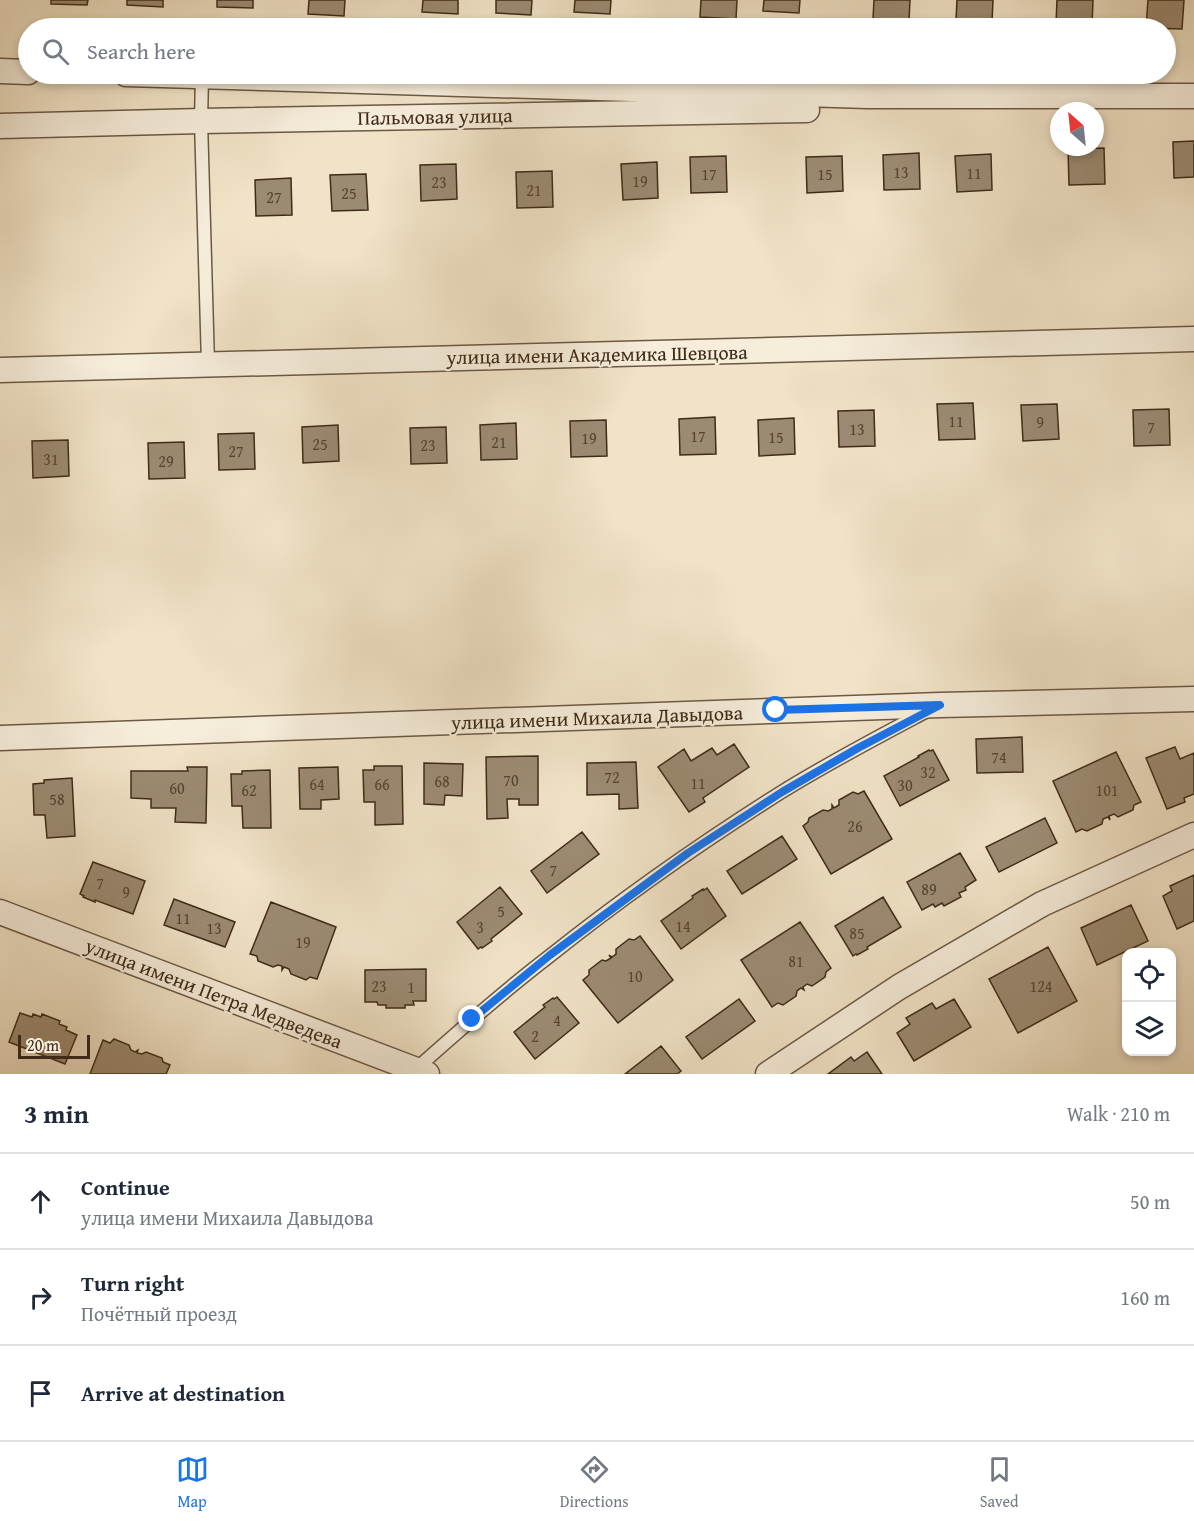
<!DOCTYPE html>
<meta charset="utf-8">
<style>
:root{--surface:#fff;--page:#f6f6f7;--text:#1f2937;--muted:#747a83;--line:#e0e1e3;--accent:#1a73e8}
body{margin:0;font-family:"Gentium Book Plus",serif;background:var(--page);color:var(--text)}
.controls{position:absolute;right:18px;bottom:18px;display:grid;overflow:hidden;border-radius:12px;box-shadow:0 3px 9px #0003}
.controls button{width:54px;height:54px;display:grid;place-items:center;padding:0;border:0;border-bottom:2px solid var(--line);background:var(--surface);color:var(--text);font:30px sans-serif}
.compass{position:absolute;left:1050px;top:102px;width:54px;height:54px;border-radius:50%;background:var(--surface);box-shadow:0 3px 9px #0003;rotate:333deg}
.scale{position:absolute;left:18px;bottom:15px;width:72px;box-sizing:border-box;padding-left:6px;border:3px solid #3f2b18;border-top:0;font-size:16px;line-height:21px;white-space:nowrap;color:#3f2b18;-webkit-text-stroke:4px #f6eddb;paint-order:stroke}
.stop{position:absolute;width:18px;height:18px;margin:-14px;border:4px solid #1a73e8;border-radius:50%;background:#fff}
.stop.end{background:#1a73e8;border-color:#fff;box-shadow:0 2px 6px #0008}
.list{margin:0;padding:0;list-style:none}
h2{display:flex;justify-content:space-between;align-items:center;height:78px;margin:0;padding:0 24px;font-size:26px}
h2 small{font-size:20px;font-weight:400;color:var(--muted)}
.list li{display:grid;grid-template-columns:39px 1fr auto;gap:18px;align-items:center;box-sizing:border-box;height:96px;padding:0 24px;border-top:2px solid var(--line)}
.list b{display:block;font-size:22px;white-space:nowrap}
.list p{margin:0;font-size:20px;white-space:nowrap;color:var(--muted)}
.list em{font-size:20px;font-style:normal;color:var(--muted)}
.icon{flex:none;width:33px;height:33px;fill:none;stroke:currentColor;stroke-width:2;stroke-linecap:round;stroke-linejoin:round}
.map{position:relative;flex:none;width:1194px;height:1074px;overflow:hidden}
.search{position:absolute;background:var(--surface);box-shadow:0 3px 9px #0003;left:18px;right:18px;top:18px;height:66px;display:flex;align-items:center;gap:15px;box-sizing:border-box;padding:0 21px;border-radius:33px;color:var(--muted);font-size:22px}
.sheet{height:366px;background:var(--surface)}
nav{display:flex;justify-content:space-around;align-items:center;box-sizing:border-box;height:84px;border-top:2px solid var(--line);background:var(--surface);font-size:16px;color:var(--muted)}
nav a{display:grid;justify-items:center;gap:3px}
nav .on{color:var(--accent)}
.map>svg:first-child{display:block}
.building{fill:#9c8b73;stroke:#3f2b18;stroke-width:1.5}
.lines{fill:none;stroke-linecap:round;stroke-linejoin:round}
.lane-casing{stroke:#6c5944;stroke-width:15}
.street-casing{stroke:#6c5944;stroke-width:27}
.lane{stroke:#f6eddb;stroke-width:12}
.street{stroke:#f6eddb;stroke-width:24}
.route{stroke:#1a73e8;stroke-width:8}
.labels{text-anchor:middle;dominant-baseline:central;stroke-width:4.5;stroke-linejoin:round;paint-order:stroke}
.number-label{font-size:16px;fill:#56432f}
.street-label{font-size:20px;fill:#3f2b18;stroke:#f6eddb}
</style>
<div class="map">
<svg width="1194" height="1074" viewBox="0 0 1194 1074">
<rect width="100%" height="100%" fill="#f1e3c7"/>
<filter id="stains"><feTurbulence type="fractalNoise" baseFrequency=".00333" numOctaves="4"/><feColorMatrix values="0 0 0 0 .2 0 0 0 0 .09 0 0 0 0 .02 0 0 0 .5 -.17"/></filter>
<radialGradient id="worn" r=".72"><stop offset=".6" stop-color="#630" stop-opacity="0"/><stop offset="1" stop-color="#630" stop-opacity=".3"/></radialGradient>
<!-- building -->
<path class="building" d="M51,0H88L87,5L51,4Z
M127,0H163V7L127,5Z
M217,0H253V8L217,7Z
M309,0H345L344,16L308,14Z
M423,0H458V14L422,12Z
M496,0H532L531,15L496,13Z
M575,0H611L610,14L574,12Z
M701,0H737L736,19L700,17Z
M764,0H800L799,13L763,11Z
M874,0H910L909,21L873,19Z
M957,0H993L992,22L956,20Z
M1057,0H1093L1092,25L1056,23Z
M1148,0H1184L1182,29L1146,28Z
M1194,141V177L1174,178L1173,142Z
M1104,148L1105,184L1069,185L1068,149Z
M919,153L920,189L884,190L883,155Z
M991,154L992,190L957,192L955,156Z
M726,156L727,192L691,193L690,157Z
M842,156L843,191L807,193L806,157Z
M657,162L658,198L623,200L621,164Z
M456,164L457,199L421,201L420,165Z
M552,171L553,207L517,208L516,172Z
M366,174L368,210L332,211L330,175Z
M291,178L292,215L256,216L255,180Z
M973,403L975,439L939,440L937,404Z
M1057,404L1059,439L1023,441L1021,405Z
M1169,409L1170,445L1134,446L1133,410Z
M874,410L875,446L839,447L838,411Z
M715,417L716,454L680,455L679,419Z
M794,418L795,454L759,456L758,420Z
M606,420L607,456L571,457L570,421Z
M516,423L517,459L481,460L480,425Z
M338,425L339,461L303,463L302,427Z
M446,427L447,463L411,464L410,428Z
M254,433L255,469L219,470L218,434Z
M68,440L69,476L33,478L32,441Z
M184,442L185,478L149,479L148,443Z
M1022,737L1023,772L977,773L976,739Z
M734,744L749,767L703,798L705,802L689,812L658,767L684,749L691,761L712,748L717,755Z
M1175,747L1180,759L1194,753V794L1184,798L1185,802L1167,809L1146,758Z
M929,750L930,751L933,750L949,780L900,806L884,776L919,757L918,756Z
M1116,752L1141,802L1134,805L1133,810L1118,817L1114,814L1109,816L1110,820L1108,817L1103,819L1102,824L1087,831L1082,829L1076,832L1053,781Z
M538,756V805H519V799H507L508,818L487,819L486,757Z
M636,762L638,808L619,809V794L587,795V763Z
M424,763L463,764L462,796L445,795L444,805L424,804Z
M374,766H402L403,824L375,825V802H364L363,770H374Z
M187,767H207L206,823L175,822L176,808H151V799L131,798V771H188Z
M338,767L339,799L321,800V809H300L299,768Z
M270,770L271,828H243L242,806H232L231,774H242V771Z
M72,778L75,836L47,838L45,815H34L33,784L44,783V780Z
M864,791L892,839L831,874L803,826L808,822L809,818L823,810L828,811L832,809V805L834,808L839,805V800L853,792L858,794Z
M1045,818L1057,843L999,872L986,847Z
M582,832L599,854L547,893L531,871Z
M782,836L797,859L742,894L727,871Z
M960,853L976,880L965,887L966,890L959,893L961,897L944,906L942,903L935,907L933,904L922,910L907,882Z
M93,862L145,881L133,914L95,900V902L83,897L84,896L80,894Z
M1194,875V921L1177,929L1163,896L1172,891L1170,886Z
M500,887L522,914L491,939L492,941L482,948L481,947L478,949L457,922Z
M707,888L726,916L681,949L661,921L693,898L692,896L703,889L704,890Z
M883,897L901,927L867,947L868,949L857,955L856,954L853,956L835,926Z
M174,899L235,922L225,947L164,925Z
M271,902L336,927L317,979L310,977L306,980L291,974L289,969L284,967L282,970V966L278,965L273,967L258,961L257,956L250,954Z
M1131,905L1148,941L1097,965L1081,928Z
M800,922L831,968L826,972L825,977L812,986L807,984L803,987L804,990L801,988L797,991L796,996L783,1005L778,1003L772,1007L741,960Z
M640,936L673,980L618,1023L583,980L589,975V970L602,960L606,961L611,958L609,955L612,957L616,954V949L629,939L634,940Z
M1048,947L1077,1001L1018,1033L989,979Z
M426,969V1001H413L414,1005H405V1008H386V1005H378L377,1002H365V970Z
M557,997L579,1023L535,1059L514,1032L545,1007L543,1005L553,998L554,999Z
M739,999L755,1021L702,1059L686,1037Z
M954,999L971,1027L914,1061L897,1033L910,1024L906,1018L932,1003L936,1009Z
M20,1013L32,1017L33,1014L41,1017L42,1014L60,1021L59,1024L67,1027L66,1030L77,1035L65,1064L9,1042Z
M114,1039L129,1045L131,1050L135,1052L138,1050L137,1053L142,1054L146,1052L162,1058L163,1062L170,1065L166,1074H90L103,1040L110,1043Z
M661,1046L681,1071L677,1074H625Z
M867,1052L882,1074H828L851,1057L854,1061Z"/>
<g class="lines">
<!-- lane casing -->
<g class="lane-casing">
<path id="lane" d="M202,75L201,121L208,364
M416,1069C460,1030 504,991 551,955C624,897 701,843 780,793C828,763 878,737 927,711"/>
</g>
<!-- street casing -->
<g class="street-casing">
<path id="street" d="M0,71L28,72
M126,74L868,96H1194
M0,126L201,121L807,110
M0,370L1194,339
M0,738L940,705L1194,699
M0,912L427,1074
M768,1074L899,987L1042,904L1194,835"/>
</g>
<!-- lane -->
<use href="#lane" class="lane"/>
<!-- street -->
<use href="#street" class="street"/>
</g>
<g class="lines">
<!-- route -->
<path class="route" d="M472,1019L550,955L688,853L782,792L858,748L940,705L776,710"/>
</g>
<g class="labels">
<!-- number labels -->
<g class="number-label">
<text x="901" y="172">13</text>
<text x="974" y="173">11</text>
<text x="709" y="174">17</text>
<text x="825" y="174">15</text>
<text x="640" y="181">19</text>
<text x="439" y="182">23</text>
<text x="534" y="190">21</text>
<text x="349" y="193">25</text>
<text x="274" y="197">27</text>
<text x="956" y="421">11</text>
<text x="1040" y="422">9</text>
<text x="1151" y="427">7</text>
<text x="857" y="429">13</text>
<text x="698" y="436">17</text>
<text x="776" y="437">15</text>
<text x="589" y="438">19</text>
<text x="499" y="442">21</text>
<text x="320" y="444">25</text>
<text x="428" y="445">23</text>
<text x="236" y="451">27</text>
<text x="51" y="459">31</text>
<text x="166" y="461">29</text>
<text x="999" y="757">74</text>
<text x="928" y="772">32</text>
<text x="612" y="777">72</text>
<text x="511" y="780">70</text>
<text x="442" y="781">68</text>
<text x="698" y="783">11</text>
<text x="317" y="784">64</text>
<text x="382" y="784">66</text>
<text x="905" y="785">30</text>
<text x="177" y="788">60</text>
<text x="249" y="790">62</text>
<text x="1107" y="790">101</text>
<text x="57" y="799">58</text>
<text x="855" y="826">26</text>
<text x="553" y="870">7</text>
<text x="100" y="883">7</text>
<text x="929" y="889">89</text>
<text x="126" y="892">9</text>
<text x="501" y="911">5</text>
<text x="183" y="918">11</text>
<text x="683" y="926">14</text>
<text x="480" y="927">3</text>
<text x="214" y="928">13</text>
<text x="857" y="933">85</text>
<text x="303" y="942">19</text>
<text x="796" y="961">81</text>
<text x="635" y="976">10</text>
<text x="379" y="986">23</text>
<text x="1041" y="986">124</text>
<text x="411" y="987">1</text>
<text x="557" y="1020">4</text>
<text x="535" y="1036">2</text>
</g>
<!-- street labels -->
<g class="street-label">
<text transform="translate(435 116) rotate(-1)">Пальмовая улица</text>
<text transform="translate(597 354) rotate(-1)">улица имени Академика Шевцова</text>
<text transform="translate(597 717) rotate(-2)">улица имени Михаила Давыдова</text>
<text transform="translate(214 993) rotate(21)">улица имени Петра Медведева</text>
</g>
</g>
<rect width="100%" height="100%" filter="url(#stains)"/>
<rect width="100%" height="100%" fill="url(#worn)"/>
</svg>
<div class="controls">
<button><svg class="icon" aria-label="locate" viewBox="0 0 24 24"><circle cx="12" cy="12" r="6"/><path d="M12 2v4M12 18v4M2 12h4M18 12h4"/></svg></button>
<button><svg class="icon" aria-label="layers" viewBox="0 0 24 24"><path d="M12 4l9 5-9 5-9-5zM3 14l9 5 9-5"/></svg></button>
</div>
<svg class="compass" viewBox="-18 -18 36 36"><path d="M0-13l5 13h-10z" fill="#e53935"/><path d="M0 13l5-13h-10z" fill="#747a83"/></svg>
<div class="scale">20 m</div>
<div class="stop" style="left:776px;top:710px"></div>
<div class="stop end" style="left:472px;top:1019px"></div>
<div class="search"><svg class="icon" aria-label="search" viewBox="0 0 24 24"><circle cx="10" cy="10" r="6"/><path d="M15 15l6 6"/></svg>Search here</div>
</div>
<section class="sheet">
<h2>3 min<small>Walk · 210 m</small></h2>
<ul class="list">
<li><svg class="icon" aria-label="ahead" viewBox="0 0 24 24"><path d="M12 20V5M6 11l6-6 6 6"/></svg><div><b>Continue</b><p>улица имени Михаила Давыдова</p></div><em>50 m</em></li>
<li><svg class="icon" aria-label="right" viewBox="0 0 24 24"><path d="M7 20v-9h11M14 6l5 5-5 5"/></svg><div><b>Turn right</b><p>Почётный проезд</p></div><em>160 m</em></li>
<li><svg class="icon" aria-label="arrive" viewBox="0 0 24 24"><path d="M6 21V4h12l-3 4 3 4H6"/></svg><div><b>Arrive at destination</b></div></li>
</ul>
</section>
<nav>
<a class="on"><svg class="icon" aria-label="map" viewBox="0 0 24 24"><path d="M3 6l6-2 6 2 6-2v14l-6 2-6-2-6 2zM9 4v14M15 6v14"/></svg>Map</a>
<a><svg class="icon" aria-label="directions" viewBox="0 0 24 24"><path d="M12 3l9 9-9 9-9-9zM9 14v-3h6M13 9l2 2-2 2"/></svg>Directions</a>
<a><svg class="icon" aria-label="saved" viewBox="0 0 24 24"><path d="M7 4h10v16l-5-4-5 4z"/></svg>Saved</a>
</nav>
